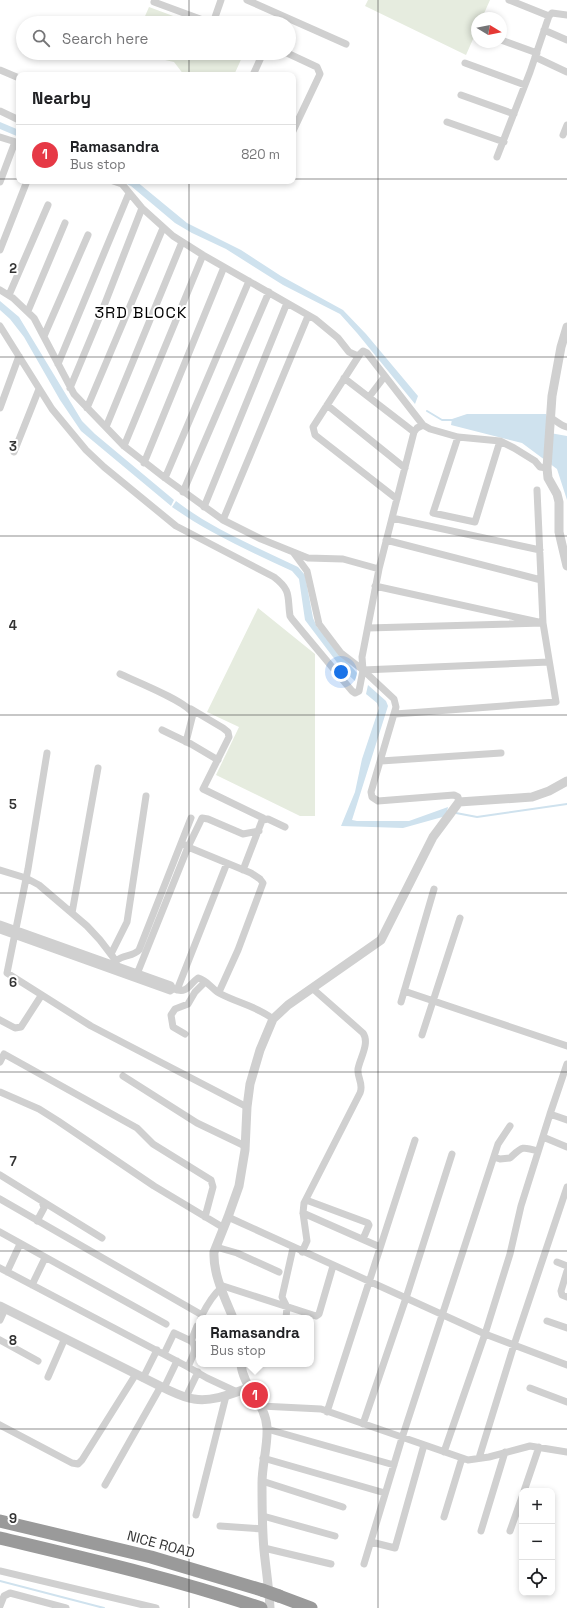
<!DOCTYPE html>
<meta charset="utf-8">
<style>
:root{--surface:#fff;--page:#f2f2f2;--text:#202124;--muted:#757577;--line:#e0e0e0;--accent:#e63946}
body{margin:0;font-family:"Space Grotesk",sans-serif;background:var(--page);color:var(--text)}
.controls{position:absolute;right:12px;bottom:12px;display:grid;overflow:hidden;border-radius:8px;box-shadow:0 2px 6px #0003}
.controls button{width:36px;height:36px;display:grid;place-items:center;padding:0;border:0;border-bottom:1px solid var(--line);background:var(--surface);color:var(--text);font:20px sans-serif}
.compass{position:absolute;left:471px;top:12px;width:36px;height:36px;border-radius:50%;background:var(--surface);box-shadow:0 2px 6px #0003;rotate:100deg}
.you{position:absolute;left:341px;top:672px;width:14px;height:14px;margin:-10px;border:3px solid #fff;border-radius:50%;background:#1a73e8;box-shadow:0 0 0 6px #1a73e833}
.badge{display:grid;place-items:center;width:26px;height:26px;border-radius:50%;background:var(--accent);color:#fff;font-size:13px;font-weight:700}
.pin{position:absolute;translate:-50% -50%;border:2px solid #fff;box-shadow:0 1px 4px #0006}
.popup{position:absolute;left:196px;top:1315px;width:118px;height:52px;box-sizing:border-box;display:grid;place-content:center;border-radius:8px;background:var(--surface);filter:drop-shadow(0 1px 3px #0005);font-size:13px;white-space:nowrap;color:var(--muted)}
.popup b{font-size:15px;color:var(--text)}
.popup::after{content:'';position:absolute;left:50%;top:100%;margin-left:-8px;border:8px solid transparent;border-top-color:var(--surface)}
.list{margin:0;padding:0;list-style:none}
h2{display:flex;justify-content:space-between;align-items:center;height:52px;margin:0;padding:0 16px;font-size:17px}
h2 small{font-size:13px;font-weight:400;color:var(--muted)}
.list li{display:grid;grid-template-columns:26px 1fr auto;gap:12px;align-items:center;box-sizing:border-box;height:60px;padding:0 16px;border-top:1px solid var(--line)}
.list b{display:block;font-size:15px;white-space:nowrap}
.list p{margin:0;font-size:13px;white-space:nowrap;color:var(--muted)}
.list em{font-size:13px;font-style:normal;color:var(--muted)}
.icon{flex:none;width:22px;height:22px;fill:none;stroke:currentColor;stroke-width:2;stroke-linecap:round;stroke-linejoin:round}
.map{position:relative;flex:none;width:567px;height:1608px;overflow:hidden}
.search{position:absolute;background:var(--surface);box-shadow:0 2px 6px #0003;left:16px;top:16px;width:280px;height:44px;display:flex;align-items:center;gap:10px;box-sizing:border-box;padding:0 14px;border-radius:22px;color:var(--muted);font-size:15px}
.panel{position:absolute;background:var(--surface);box-shadow:0 2px 6px #0003;left:16px;top:72px;width:280px;height:112px;border-radius:8px}
.map>svg:first-child{display:block}
.green{fill:#e6ecdf}
.water{fill:#cfe2ee}
.lines{fill:none;stroke-linecap:round;stroke-linejoin:round}
.stream{stroke:#cfe2ee;stroke-width:2}
.minor{stroke:#d0d0d0;stroke-width:7}
.tertiary{stroke:#d0d0d0;stroke-width:9}
.motorway{stroke:#9a9a9a;stroke-width:13}
.motorway-bridge{stroke:#9a9a9a;stroke-width:13}
.grid{fill:none;stroke:#333;stroke-width:1;stroke-opacity:0.55}
.labels{text-anchor:middle;dominant-baseline:central;stroke-width:4;stroke-linejoin:round;paint-order:stroke}
.street-label{font-size:14px;fill:#333;stroke:#fff}
.quarter-label{font-size:16px;letter-spacing:1px;fill:#000;stroke:#fff}
.grid-label{font-size:13px;text-anchor:middle;font-weight:bold;fill:#333;stroke:#fff;stroke-width:4;stroke-linejoin:round;paint-order:stroke}
</style>
<div class="map">
<svg width="567" height="1608" viewBox="0 0 567 1608">
<rect width="100%" height="100%" fill="#fff"/>
<!-- green -->
<path class="green" d="M368,0H490L482,18H477V30L466,55L365,6Z
M149,7L192,23H142Z
M134,53H244L234,75H184L174,62Z
M258,608L315,654V816H300L216,775L239,727L207,712Z"/>
<!-- water -->
<path class="water" d="M0,122L19,130V137L0,129Z
M120,181H136L187,223L241,250L281,276L343,310L366,334L418,396L415,404L357,333L340,314L283,285L226,249L192,233L175,223L131,186Z
M0,301L19,317L82,421L95,434L174,500L171,506L81,431L60,400L24,337L10,319L0,310Z
M467,414H546L550,433L567,436V500L557,469L522,443L451,425L452,419Z
M176,501C212,529 257,547 298,567L305,575L313,618L317,627L357,673L355,681L342,669L305,620L299,579L292,571C251,552 209,533 172,507Z
M368,685L386,701L388,706L352,820L357,821H409L448,807L446,816L403,828L341,826L355,792L362,759L379,708L377,703L366,694Z"/>
<g class="lines">
<!-- stream -->
<path class="stream" d="M427,411L442,420H454
M456,813L477,817L567,804
M0,1581L104,1608"/>
<!-- minor -->
<path class="minor" d="M247,0L346,44
M509,0L549,16
M154,2L211,23
M213,23L221,0
M544,30L567,40
M475,31H477
M501,40L537,53
M287,53L317,67L320,74L293,131
M535,57L567,72
M465,63L525,85
M0,70L19,78
M253,75L263,53
M461,95L514,114
M0,111L19,120
M447,122L504,142
M563,135L567,125
M0,137L19,143
M497,157L530,72L549,16L552,13L567,15
M113,181L122,184L142,208L173,236L203,255L315,319L338,338L349,352L358,356
M0,182L15,142
M0,250L27,181
M0,290L13,298L34,318L74,394L124,446L165,478L223,520L261,539L308,558L343,559L379,569
M9,295L48,205
M28,311L65,223
M0,326L52,409L86,450L104,467L176,526L274,577C292,591 287,596 290,616L292,619L352,691L355,693L359,691L363,670
M44,336L88,235
M58,364L129,193
M344,378L414,432
M70,388L100,316L142,208
M369,397L385,376
M327,405L405,468
M0,408L19,356
M87,408L163,228
M550,418C557,420 560,426 567,427
M423,425L417,428L414,432L379,569L362,657L363,670L394,699L396,707L371,792L372,797L378,801L454,795L458,797L459,802
M106,427L182,242
M458,437L433,513L475,522L500,441
M124,446L203,255
M14,452L39,389
M144,463L224,267
M165,478L249,281
M183,492L269,292
M397,499L315,435L313,427L360,354L363,351L367,353L423,425L430,429L458,437L500,441L514,448L535,461L540,467L547,468
M204,507L287,303
M392,518L540,550
M223,520L308,316
M386,540L541,580
M293,552L307,571L319,624L341,653L363,670L549,662
M375,586L543,623L537,490
M368,628L543,623L556,702L395,714
M120,674C135,681 188,702 193,714L186,742
M191,709L223,728L228,732L229,737L203,789L263,818L243,870
M162,730L191,744L218,760
M47,753L28,869L7,973L91,1026L247,1107
M381,761L501,753
M263,820L268,819L285,827
M185,845L188,847L202,818L208,819L243,834L259,831
M0,870L26,878L39,885L87,926L100,940L113,957
M72,913L98,768
M0,924L171,985L173,989L170,991L0,930
M111,954L127,922L146,796
M116,961C123,954 133,957 139,950L191,818
M137,974L188,847L251,873L260,879L263,883L238,950L219,992
M174,989C188,994 188,985 198,978C207,980 212,989 219,993C237,1003 257,1006 273,1019
M177,990L227,863
M404,991L567,1046
M401,1002L434,889
M0,1020L15,1028L21,1027L41,996
M185,1034L173,1027L171,1015L175,1009L188,1004L195,992L205,982
M422,1035L460,918
M0,1062L4,1054L137,1128L153,1144L211,1180L213,1187L205,1217
M123,1076L197,1123L245,1146
M0,1092L39,1109L58,1121L154,1186L224,1228
M550,1114L567,1120
M543,1137L567,1147
M494,1157L500,1159L510,1158C522,1147 521,1146 538,1151
M0,1175L42,1201L44,1208L37,1221
M0,1199L202,1315L201,1318
M306,1200L368,1223L369,1225L363,1239
M42,1201L102,1238
M303,1213L380,1247
M228,1217L485,1334L567,1365
M0,1232L166,1324
M216,1247L237,1253L279,1272
M302,1252L307,1241L303,1213L304,1203L360,1093C364,1084 357,1078 358,1069C360,1058 370,1043 363,1033L312,988
M557,1262L567,1266
M0,1268L188,1367
M567,1271L561,1291L562,1295L567,1297
M7,1272L20,1244
M32,1285L45,1258
M220,1285L316,1316L319,1314L333,1266
M202,1315C207,1305 212,1296 221,1288
M286,1318L287,1307L282,1297L293,1248
M0,1320L5,1309
M547,1321L567,1328
M197,1326L191,1341C199,1347 191,1359 188,1367L207,1378L237,1392
M0,1340L38,1361
M164,1354L174,1333L191,1341
M48,1377L65,1338
M143,1378L157,1350
M164,1388L177,1361
M530,1388L567,1402
M186,1397L198,1372
M261,1406L321,1409L468,1460L489,1457L530,1446L567,1452
M327,1412L415,1140
M363,1424L406,1298L452,1154
M0,1425L72,1463L78,1464L82,1460L136,1374
M267,1429L394,1465
M444,1452L485,1334L510,1254L521,1206L550,1114L567,1064
M263,1458L385,1493
M479,1458L514,1345L567,1187
M262,1481L343,1507
M105,1485L161,1386
M524,1491L539,1447
M196,1515L226,1396
M263,1516L335,1536
M444,1517L462,1458
M220,1526L263,1529
M481,1531L505,1452
M510,1531L522,1497
M371,1542L395,1548L424,1445
M264,1548L331,1564
M364,1564L402,1438L498,1144L510,1126
M0,1571L156,1608
M0,1606L4,1596L10,1593L66,1608"/>
<!-- tertiary -->
<path class="tertiary" d="M567,327L561,347L552,396L547,468L548,478L557,494L559,502V532L567,566
M0,1306L164,1388C173,1392 184,1398 194,1399C212,1402 231,1394 248,1388
M233,1318C225,1298 213,1275 214,1252L228,1217L239,1186L245,1150L247,1107L250,1084L260,1050L273,1019L288,1005L381,940L433,837L459,802L532,797L549,791L567,781
M241,1364C243,1388 266,1403 267,1428C268,1445 262,1465 262,1483C262,1505 262,1528 264,1550C266,1570 269,1588 270,1608"/>
<!-- motorway -->
<path class="motorway" d="M0,1521L151,1557L262,1590
M0,1538C88,1559 176,1579 261,1608
M279,1596L311,1608"/>
<!-- motorway-bridge -->
<path class="motorway-bridge" d="M262,1590L279,1596"/>
</g>
<!-- grid -->
<path class="grid" d="M189,0V23M378,0V1608M189,53V75M0,179H19M293,179H567M189,181V1608M0,357H567M0,536H567M0,715H567M0,893H567M0,1072H567M0,1251H567M0,1429H567"/>
<g class="labels">
<!-- street labels -->
<g class="street-label">
<text transform="translate(161 1544) rotate(15)">NICE ROAD</text>
</g>
<!-- quarter labels -->
<g class="quarter-label">
<text x="141" y="312">3RD BLOCK</text>
</g>
</g>
<g class="grid-label">
<text x="13" y="273">2</text>
<text x="13" y="451">3</text>
<text x="13" y="630">4</text>
<text x="13" y="809">5</text>
<text x="13" y="987">6</text>
<text x="13" y="1166">7</text>
<text x="13" y="1345">8</text>
<text x="13" y="1523">9</text>
</g>
</svg>
<div class="controls">
<button>+</button>
<button>−</button>
<button><svg class="icon" aria-label="locate" viewBox="0 0 24 24"><circle cx="12" cy="12" r="6"/><path d="M12 2v4M12 18v4M2 12h4M18 12h4"/></svg></button>
</div>
<svg class="compass" viewBox="-18 -18 36 36"><path d="M0-13l5 13h-10z" fill="#e53935"/><path d="M0 13l5-13h-10z" fill="#757577"/></svg>
<div class="you"></div>
<div class="pin badge" style="left:255px;top:1395px">1</div>
<div class="popup"><b>Ramasandra</b>Bus stop</div>
<div class="search"><svg class="icon" aria-label="search" viewBox="0 0 24 24"><circle cx="10" cy="10" r="6"/><path d="M15 15l6 6"/></svg>Search here</div>
<section class="panel">
<h2>Nearby<small></small></h2>
<ul class="list">
<li><span class="badge">1</span><div><b>Ramasandra</b><p>Bus stop</p></div><em>820 m</em></li>
</ul>
</section>
</div>
